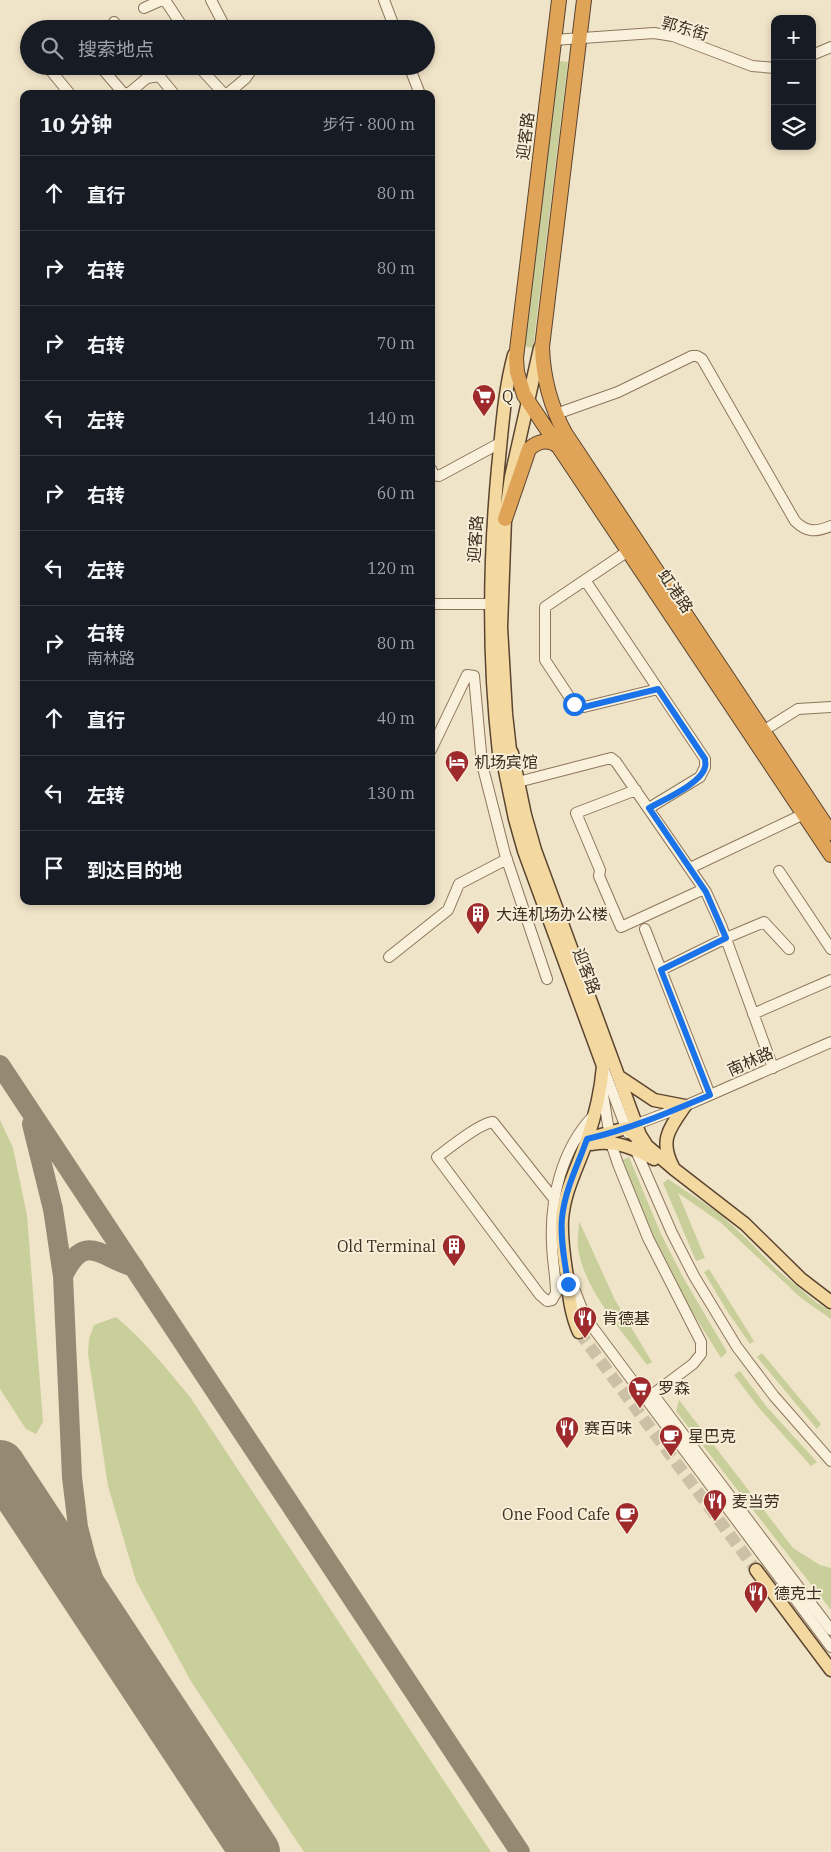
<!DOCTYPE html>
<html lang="zh">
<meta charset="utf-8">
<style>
:root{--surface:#171b24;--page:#242831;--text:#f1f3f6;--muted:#9ea1a6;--line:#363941}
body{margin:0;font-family:"IBM Plex Serif","Noto Sans SC",serif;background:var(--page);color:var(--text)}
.controls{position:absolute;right:15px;top:15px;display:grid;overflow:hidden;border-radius:10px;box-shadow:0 2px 8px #0003}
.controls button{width:45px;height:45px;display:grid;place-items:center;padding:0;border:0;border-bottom:1px solid var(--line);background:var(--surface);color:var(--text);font:25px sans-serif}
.stop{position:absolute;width:15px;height:15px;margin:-11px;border:4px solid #1a73e8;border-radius:50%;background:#fff}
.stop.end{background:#1a73e8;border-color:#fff;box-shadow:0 1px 5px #0008}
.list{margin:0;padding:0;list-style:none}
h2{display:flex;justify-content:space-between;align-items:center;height:65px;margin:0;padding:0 20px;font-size:21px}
h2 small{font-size:16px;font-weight:400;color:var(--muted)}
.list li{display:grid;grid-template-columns:32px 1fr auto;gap:15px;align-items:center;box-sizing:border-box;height:75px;padding:0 20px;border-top:1px solid var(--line)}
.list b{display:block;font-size:19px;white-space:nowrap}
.list p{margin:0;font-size:16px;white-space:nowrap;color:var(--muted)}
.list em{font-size:16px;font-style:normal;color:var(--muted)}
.icon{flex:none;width:28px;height:28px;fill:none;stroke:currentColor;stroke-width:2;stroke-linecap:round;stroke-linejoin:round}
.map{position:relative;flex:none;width:831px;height:1852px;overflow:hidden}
.search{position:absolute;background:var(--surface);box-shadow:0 2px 8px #0003;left:20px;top:20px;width:415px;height:55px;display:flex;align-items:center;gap:12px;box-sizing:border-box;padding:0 18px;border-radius:28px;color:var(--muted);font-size:19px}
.panel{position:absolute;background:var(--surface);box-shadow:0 2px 8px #0003;left:20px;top:90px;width:415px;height:815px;border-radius:10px}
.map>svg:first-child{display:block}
.green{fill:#c9cf9b}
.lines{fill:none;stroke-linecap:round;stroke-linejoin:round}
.taxiway{stroke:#968974;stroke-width:20}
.runway{stroke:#968974;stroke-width:50}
.major-tunnel{stroke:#ccc0a6;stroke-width:12;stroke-dasharray:12 6;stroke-linecap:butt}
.minor-casing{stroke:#8d765c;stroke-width:12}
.major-casing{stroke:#5b4430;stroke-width:15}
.highway-casing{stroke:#5b4430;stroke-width:16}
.minor{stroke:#faf1dc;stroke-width:10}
.major{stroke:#f3d9a0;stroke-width:12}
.highway{stroke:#e0a458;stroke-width:14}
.route{stroke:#1a73e8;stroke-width:6}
.labels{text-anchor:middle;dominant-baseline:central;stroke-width:4;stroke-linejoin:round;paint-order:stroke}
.street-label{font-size:16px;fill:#3d2e20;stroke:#f7eed8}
.poi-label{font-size:16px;fill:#3d2e20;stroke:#f7eed8;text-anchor:start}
</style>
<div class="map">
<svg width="831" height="1852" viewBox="0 0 831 1852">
<rect width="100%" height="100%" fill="#f0e4c8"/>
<!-- green -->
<path class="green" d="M559,61L568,62L533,348L524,346Z
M0,1120L13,1148L27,1215L43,1422L36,1434L26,1429L0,1389Z
M629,1157L661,1234L684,1279L727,1352L721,1358L684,1299L649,1229L620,1161Z
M668,1179L719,1213L749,1241L775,1268L817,1303L831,1311V1319L801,1298L720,1222L678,1193L705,1258L696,1261L663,1183Z
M579,1221L615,1300L652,1362L647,1365C623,1332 584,1290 578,1248C577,1240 579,1230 579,1221Z
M709,1269L754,1341L750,1344L727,1311L704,1272Z
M116,1317C144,1340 167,1369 190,1397L491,1852H304L192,1683L136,1581L108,1486L88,1354L89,1339L94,1325Z
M762,1353L821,1424L817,1429L757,1357Z
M740,1371L766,1406L817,1462L811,1466L759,1408L734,1375Z
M679,1400L793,1548L820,1565L831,1568V1610L676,1411Z"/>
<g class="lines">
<!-- taxiway -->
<path class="taxiway" d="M0,1065L520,1852
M32,1124L53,1209L63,1276L72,1477L78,1527L86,1558L115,1639
M63,1276C85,1230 101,1258 134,1267"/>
<!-- runway -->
<path class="runway" d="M0,1465L255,1852"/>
<!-- major-tunnel -->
<path class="major-tunnel" d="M579,1332L756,1570"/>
<!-- minor casing -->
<g class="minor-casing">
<path id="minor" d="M165,0L184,29
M211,0L226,29
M384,0L395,29
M144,8L162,0
M114,22L119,29
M554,40L654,33L673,36L752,66L775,68
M812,55L831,47
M47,66L70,94
M100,66L124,94
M151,66L174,94
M200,66L202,70L224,94
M409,66L420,94
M121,94L129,93L147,78L159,76
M227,94L245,79L250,72L247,66
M556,414L618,392L692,356H697L702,359L795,521C807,533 816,532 831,526
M431,469L434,475L439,476L500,443
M628,551L545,607V660L574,704L584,707L658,689
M585,580L705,759V767L700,777L649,808
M431,604H498
M763,731L798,709L831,707
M431,750L467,675L474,676L482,764L505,854L547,979
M482,764L503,761
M518,782L611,758L616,762L706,892L721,925L773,1068
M636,790L576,813L600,870L599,876L621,927L704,889
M690,868L804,814
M779,871L831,949
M645,929L710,1095
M389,957L448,910L459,884L507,859
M661,970L726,938L764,922L789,949
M753,1014L831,980
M603,1067L628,1133
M602,1089L611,1143L618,1164L648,1238L701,1342V1354L693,1364L653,1394L831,1630
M629,1127L685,1106L831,1042
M634,1146L672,1233L694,1276L737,1347L774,1396L831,1461
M554,1199L493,1122C480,1123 449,1148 437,1157L540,1295L547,1301L552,1300L556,1293C556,1276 552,1259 552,1242C550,1198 562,1149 593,1116
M570,1278L582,1309L591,1325L831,1647"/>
</g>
<!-- major casing -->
<g class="major-casing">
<path id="major" d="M540,348L511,477L505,519L501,627L506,714L510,750L512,753L525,815L535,850L640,1135L647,1146
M514,355C504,392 502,430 498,468C489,564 488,657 499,753L503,761L515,819L524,851L603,1066C601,1091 595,1116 587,1140C578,1167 564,1191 562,1220C561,1239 564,1258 567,1277C569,1295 571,1315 579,1332
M618,1076L654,1100L685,1106C669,1129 659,1140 673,1167
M587,1139L626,1128L674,1169L745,1224L801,1279L831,1302
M592,1144C614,1139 635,1149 654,1159
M756,1570L831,1670"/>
</g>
<!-- highway casing -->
<g class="highway-casing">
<path id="highway" d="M559,0L516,358L517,372L524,395L831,855
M584,0L542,347C543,377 551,407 565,433L831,833
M505,519L529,449C538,441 549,438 559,447"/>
</g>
<!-- minor -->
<use href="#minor" class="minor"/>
<!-- major -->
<use href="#major" class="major"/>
<!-- highway -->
<use href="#highway" class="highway"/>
</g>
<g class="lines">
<!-- route -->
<path class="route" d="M568,1284C565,1262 560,1240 562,1218C565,1189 578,1165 587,1139C630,1129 670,1112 710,1095L661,970L726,938L706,892L649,808C663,800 702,783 705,767C706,764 705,762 705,759L658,689L584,707L574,704"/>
</g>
<!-- icons -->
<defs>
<g id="supermarket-pin" transform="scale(1.25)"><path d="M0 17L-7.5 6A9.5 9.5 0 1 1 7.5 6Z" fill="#9e2a2b" stroke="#f7eed8"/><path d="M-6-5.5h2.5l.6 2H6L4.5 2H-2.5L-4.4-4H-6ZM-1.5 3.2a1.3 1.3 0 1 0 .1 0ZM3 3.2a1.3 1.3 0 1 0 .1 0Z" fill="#fff"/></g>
<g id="hotel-pin" transform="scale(1.25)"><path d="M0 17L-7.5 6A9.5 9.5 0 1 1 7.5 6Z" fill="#9e2a2b" stroke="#f7eed8"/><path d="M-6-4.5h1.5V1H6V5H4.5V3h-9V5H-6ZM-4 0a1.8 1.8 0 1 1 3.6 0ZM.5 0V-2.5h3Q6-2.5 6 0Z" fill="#fff"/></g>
<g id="building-pin" transform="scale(1.25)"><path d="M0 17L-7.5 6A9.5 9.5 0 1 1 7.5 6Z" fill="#9e2a2b" stroke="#f7eed8"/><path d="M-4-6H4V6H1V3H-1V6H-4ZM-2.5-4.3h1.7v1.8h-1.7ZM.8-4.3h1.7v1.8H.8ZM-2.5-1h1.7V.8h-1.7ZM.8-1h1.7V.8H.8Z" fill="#fff"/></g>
<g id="restaurant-pin" transform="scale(1.25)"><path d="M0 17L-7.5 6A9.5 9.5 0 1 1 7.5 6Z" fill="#9e2a2b" stroke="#f7eed8"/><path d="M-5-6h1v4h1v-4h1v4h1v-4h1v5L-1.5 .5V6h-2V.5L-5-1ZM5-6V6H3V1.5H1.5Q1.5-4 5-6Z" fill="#fff"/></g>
<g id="cafe-pin" transform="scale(1.25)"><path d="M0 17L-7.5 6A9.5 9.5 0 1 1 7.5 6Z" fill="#9e2a2b" stroke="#f7eed8"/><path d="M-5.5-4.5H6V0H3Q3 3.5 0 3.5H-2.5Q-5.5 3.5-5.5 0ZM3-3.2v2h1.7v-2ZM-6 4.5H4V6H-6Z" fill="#fff"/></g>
</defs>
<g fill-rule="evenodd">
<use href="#supermarket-pin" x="484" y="396"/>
<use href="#hotel-pin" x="457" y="762"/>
<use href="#building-pin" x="478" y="914"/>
<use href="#building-pin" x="454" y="1246"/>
<use href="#restaurant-pin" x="585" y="1318"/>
<use href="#supermarket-pin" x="640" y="1388"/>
<use href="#restaurant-pin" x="567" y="1428"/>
<use href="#cafe-pin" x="671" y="1436"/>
<use href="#restaurant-pin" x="715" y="1501"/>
<use href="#cafe-pin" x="627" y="1514"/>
<use href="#restaurant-pin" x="756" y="1593"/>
</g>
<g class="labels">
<!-- street labels -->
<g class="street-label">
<text transform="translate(685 28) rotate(16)">郭东街</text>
<text transform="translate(525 136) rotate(-83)">迎客路</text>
<text transform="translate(475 539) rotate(-86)">迎客路</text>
<text transform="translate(676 591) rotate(56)">虹港路</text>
<text transform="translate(587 971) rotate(69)">迎客路</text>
<text transform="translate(750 1061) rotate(-24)">南林路</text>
</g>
<!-- poi labels -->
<g class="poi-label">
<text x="502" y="396">Q</text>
<text x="474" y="762">机场宾馆</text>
<text x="496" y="914">大连机场办公楼</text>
<text x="436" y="1246" text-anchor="end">Old Terminal</text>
<text x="602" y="1318">肯德基</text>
<text x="658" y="1388">罗森</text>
<text x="584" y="1428">赛百味</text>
<text x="688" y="1436">星巴克</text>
<text x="732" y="1501">麦当劳</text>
<text x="610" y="1514" text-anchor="end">One Food Cafe</text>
<text x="774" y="1593">德克士</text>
</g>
</g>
</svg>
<div class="controls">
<button>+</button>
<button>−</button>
<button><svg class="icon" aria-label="layers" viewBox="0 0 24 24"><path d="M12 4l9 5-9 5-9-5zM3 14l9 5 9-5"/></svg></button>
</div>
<div class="stop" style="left:574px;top:704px"></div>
<div class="stop end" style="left:568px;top:1284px"></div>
<div class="search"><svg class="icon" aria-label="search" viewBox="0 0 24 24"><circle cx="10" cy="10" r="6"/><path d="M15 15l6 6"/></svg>搜索地点</div>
<section class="panel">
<h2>10 分钟<small>步行 · 800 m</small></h2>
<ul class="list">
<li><svg class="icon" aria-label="ahead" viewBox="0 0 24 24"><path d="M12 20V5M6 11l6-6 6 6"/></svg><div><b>直行</b></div><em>80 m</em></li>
<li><svg class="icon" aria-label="right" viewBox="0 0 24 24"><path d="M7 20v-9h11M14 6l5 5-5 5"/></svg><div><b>右转</b></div><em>80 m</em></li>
<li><svg class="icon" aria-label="right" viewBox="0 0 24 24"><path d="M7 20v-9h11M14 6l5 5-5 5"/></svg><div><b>右转</b></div><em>70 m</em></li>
<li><svg class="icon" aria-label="left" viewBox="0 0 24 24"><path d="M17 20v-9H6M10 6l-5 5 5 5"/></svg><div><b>左转</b></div><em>140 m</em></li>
<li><svg class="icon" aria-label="right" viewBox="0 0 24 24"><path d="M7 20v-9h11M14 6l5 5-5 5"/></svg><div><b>右转</b></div><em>60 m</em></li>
<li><svg class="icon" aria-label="left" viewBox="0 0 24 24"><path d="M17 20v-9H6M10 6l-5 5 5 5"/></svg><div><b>左转</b></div><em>120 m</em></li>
<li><svg class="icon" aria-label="right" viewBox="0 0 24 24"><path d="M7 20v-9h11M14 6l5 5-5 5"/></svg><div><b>右转</b><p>南林路</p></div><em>80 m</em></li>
<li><svg class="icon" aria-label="ahead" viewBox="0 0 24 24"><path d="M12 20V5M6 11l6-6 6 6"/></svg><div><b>直行</b></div><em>40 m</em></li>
<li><svg class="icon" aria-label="left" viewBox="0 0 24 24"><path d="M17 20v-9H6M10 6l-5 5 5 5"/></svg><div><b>左转</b></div><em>130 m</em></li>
<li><svg class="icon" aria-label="arrive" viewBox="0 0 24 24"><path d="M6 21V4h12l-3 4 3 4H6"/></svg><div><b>到达目的地</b></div></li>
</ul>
</section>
</div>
